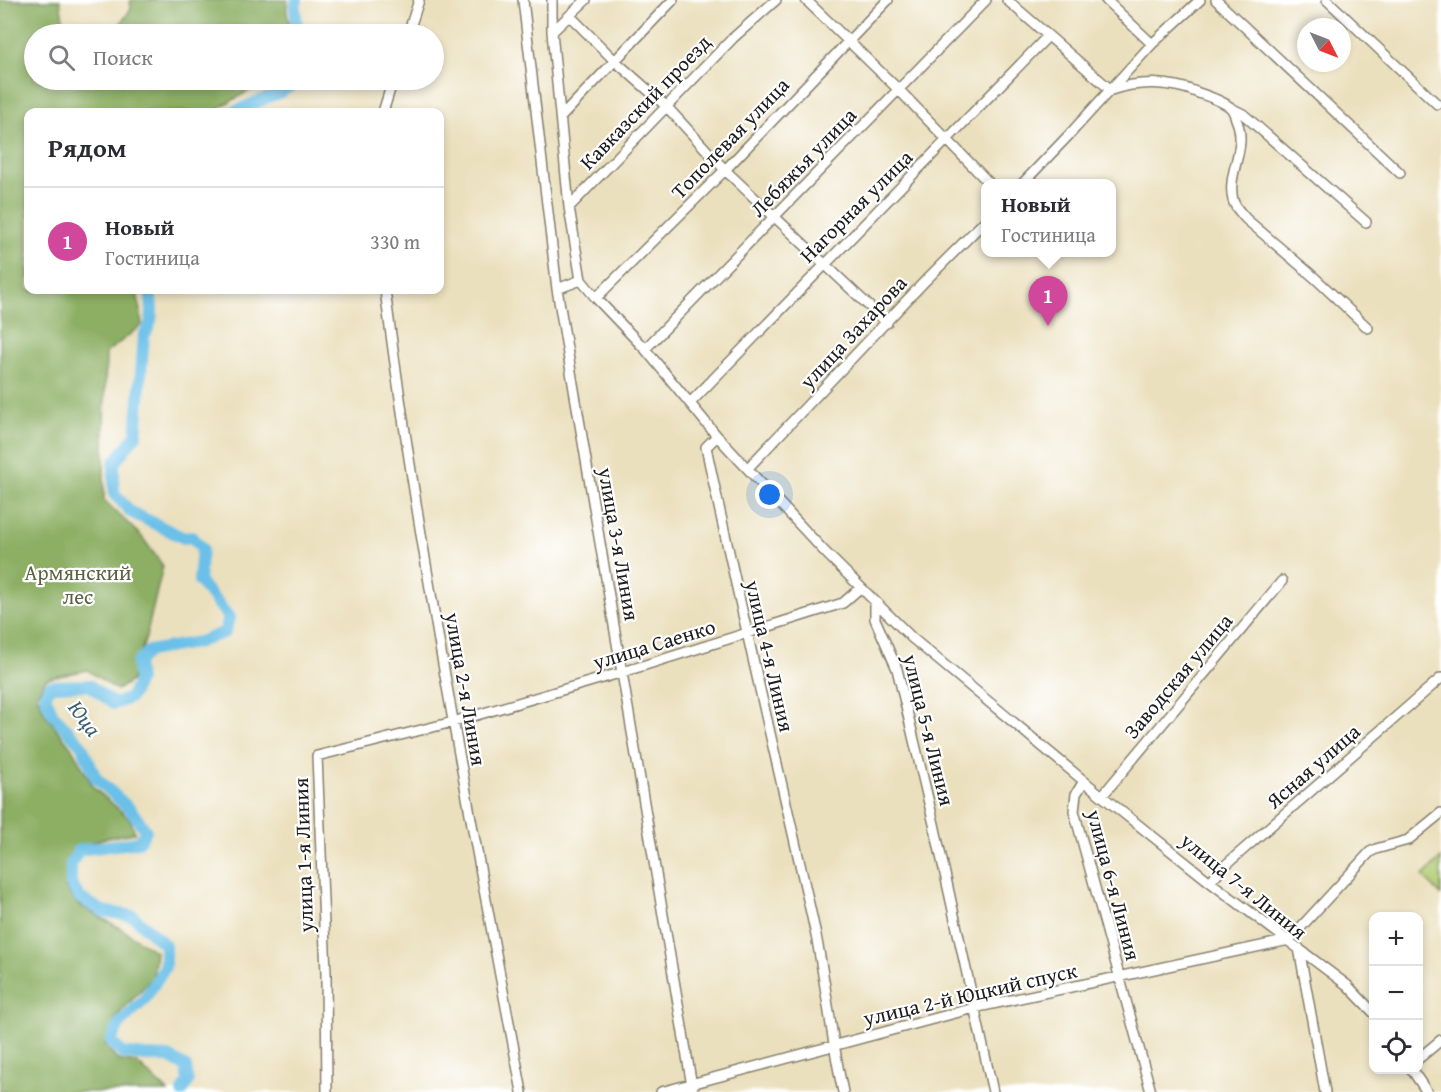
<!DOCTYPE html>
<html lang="ru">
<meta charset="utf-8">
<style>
:root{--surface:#fff;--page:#f2f2f3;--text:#2b2b33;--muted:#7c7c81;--line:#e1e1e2;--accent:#ea580c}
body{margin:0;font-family:"Gentium Book Plus",serif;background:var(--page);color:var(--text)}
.controls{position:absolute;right:18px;bottom:18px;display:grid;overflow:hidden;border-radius:12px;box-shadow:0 3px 9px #0003}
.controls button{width:54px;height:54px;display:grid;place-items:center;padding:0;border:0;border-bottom:2px solid var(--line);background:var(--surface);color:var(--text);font:30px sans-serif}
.compass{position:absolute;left:1297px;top:18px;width:54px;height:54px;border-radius:50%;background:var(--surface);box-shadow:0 3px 9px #0003;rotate:132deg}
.you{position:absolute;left:770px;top:495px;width:21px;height:21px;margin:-15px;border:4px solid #fff;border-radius:50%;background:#1a73e8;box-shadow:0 0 0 9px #1a73e833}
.badge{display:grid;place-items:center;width:39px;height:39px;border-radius:50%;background:var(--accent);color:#fff;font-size:20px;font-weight:700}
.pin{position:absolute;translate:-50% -50px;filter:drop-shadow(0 2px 3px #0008)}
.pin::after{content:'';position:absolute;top:32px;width:21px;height:18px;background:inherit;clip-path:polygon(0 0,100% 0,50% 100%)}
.popup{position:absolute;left:981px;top:179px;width:135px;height:78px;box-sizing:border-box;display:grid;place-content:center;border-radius:12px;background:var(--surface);filter:drop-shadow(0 2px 4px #0005);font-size:20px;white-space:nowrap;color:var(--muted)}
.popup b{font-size:22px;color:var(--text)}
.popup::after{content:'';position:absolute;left:50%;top:100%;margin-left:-12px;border:12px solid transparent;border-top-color:var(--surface)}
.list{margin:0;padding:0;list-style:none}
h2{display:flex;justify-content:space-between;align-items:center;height:78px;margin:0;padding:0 24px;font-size:26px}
h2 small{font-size:20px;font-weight:400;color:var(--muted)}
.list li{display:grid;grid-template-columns:39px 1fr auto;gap:18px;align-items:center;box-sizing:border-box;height:108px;padding:0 24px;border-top:2px solid var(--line)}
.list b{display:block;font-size:22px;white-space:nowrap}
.list p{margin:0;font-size:20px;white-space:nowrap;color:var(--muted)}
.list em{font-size:20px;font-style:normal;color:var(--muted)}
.icon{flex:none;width:33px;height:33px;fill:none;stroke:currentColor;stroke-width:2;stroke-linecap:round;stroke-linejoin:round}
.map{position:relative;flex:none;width:1441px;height:1092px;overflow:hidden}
.search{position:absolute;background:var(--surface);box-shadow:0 3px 9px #0003;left:24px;top:24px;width:420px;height:66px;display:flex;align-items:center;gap:15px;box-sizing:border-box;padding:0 21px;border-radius:33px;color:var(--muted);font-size:22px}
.panel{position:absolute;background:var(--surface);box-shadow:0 3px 9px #0003;left:24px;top:108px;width:420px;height:186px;border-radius:12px}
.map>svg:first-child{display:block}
.green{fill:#b0cb71;stroke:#667446;stroke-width:1.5}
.forest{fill:#8caf63;stroke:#546640;stroke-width:1.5}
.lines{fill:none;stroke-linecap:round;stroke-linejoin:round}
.river{stroke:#6bc0e8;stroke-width:12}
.minor-casing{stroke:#847e6d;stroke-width:12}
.minor{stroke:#fff;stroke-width:9}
.labels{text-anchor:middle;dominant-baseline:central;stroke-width:4.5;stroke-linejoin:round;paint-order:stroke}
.street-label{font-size:21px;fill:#1c1c1c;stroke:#fff}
.park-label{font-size:21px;fill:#57623e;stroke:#fff}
.water-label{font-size:22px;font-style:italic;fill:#3c5e6e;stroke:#fff}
</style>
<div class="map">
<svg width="1441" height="1092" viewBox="0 0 1441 1092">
<rect width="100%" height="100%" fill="#fff"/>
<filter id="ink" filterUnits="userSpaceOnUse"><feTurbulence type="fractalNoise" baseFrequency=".0167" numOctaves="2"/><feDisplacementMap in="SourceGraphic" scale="12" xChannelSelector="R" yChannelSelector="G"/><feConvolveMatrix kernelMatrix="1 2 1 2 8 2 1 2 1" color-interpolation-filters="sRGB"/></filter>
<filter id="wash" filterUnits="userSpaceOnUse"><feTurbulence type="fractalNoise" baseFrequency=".008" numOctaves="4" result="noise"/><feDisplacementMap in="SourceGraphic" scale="24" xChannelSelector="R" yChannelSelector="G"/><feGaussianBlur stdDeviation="1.35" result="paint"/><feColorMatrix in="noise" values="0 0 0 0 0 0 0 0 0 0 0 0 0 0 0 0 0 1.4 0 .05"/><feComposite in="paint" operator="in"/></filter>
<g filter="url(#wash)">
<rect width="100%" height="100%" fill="#ebe0be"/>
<!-- green -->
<path class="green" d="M1441,858V895L1423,876Z"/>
<!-- forest -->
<path class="forest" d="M0,0H60L65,32L69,34H34V80H268L217,109L216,112H28V290H137L142,325L106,353L104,429V500L142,537L163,566L146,637L131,681L117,690L87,670L46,679L37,695L45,714L71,747L94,788L130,819L135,833L105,838L75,848L66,865V888L77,904L123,930L156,952L153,977L117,1016L105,1045L117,1060L137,1063L168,1092H0Z
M130,0H288C284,12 289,26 298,34H113L131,9Z"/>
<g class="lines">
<!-- river -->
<path class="river" d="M297,0L295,7L297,25L306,34
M233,112L281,92L300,80
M150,290C152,306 155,321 144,335L136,435L114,463V494L131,512L184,538L192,537L202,548L199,581L229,617L225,632L199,642L149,651L137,663L139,681L130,698L114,704L89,685L50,686L45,696L53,714L82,746L96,778L131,810L146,831L139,842L79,850L71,864V884L80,898L103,911L133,916L165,945V967L144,1000L120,1023L111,1041L122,1053L146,1056L169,1057L186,1067L188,1082L182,1092"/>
</g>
</g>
<g filter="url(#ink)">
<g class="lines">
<!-- minor casing -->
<g class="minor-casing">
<path id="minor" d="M523,0L557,289L693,1092
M552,0V32L569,207L581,280L596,298L645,349L717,436L825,552L912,638L1102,796L1210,882L1347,985L1374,1013
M806,0L899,90L990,184
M1007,0L1111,90C1138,81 1170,81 1196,92C1207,96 1221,100 1230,107C1233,110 1235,115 1236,119C1249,148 1226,172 1233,200C1235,208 1241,213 1246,219L1315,278L1368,328
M1106,0L1152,44
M1216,0L1400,173
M1327,0L1437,104
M570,16L614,60L666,106L725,170L887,323
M552,32L586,0
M408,34L419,0
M1231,108L1243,114L1366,222
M383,112L393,80
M561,117L673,0
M1022,184L1068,136L1152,44L1200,0
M569,207L733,38L776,0
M557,289L581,280
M385,290C420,559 472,825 522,1092
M596,298L725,170L888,0
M645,349L986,0
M691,402L1048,36
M717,436L706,447C740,607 778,766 814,926C826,981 831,1037 843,1092
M748,468L925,281L985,221
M875,602V619L897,669L934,824L993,1092
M1084,781L1076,794L1074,811L1151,1092
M1102,796L1282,581
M1210,882L1221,869L1441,678
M1299,948L1325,1092
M1418,1059L1441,1040
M1412,1070L1427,1092
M327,1092L326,973L317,756L453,722L623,672L843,603L860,588
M661,1092L974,1008L1289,940L1370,852L1376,849L1408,840L1441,813"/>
</g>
<!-- minor -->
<use href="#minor" class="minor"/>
</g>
</g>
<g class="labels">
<!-- street labels -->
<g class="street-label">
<text transform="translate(645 102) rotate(-46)">Кавказский проезд</text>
<text transform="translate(730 138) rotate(-46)">Тополевая улица</text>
<text transform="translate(803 162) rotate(-46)">Лебяжья улица</text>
<text transform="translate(856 206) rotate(-45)">Нагорная улица</text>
<text transform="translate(853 332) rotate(-47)">улица Захарова</text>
<text transform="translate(619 544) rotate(80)">улица 3-я Линия</text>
<text transform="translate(654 644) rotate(-17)">улица Саенко</text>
<text transform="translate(770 656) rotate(77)">улица 4-я Линия</text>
<text transform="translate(1178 676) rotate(-50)">Заводская улица</text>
<text transform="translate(466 689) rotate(80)">улица 2-я Линия</text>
<text transform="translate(929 730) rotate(76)">улица 5-я Линия</text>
<text transform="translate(1313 766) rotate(-41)">Ясная улица</text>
<text transform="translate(303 855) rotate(-92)">улица 1-я Линия</text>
<text transform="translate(1114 885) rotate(75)">улица 6-я Линия</text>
<text transform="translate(1244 886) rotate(39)">улица 7-я Линия</text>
<text transform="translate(970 994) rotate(-13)">улица 2-й Юцкий спуск</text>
</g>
<!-- park labels -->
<g class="park-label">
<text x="78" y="572">Армянский<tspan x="78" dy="24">лес</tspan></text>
</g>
<!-- water labels -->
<g class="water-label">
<text transform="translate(85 718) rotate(53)">Юца</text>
</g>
</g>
</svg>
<div class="controls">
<button>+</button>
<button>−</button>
<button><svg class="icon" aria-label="locate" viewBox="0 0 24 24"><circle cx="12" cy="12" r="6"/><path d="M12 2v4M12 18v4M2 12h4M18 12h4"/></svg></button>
</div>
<svg class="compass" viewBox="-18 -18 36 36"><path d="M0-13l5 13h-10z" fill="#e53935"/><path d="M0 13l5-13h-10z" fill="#7c7c81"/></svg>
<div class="you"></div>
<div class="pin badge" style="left:1048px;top:326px;background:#d1479c">1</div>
<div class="popup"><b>Новый</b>Гостиница</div>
<div class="search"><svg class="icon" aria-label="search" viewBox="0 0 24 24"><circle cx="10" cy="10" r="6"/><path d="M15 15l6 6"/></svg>Поиск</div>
<section class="panel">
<h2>Рядом<small></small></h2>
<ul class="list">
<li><span class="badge" style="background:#d1479c">1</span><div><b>Новый</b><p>Гостиница</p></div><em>330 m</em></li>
</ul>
</section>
</div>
